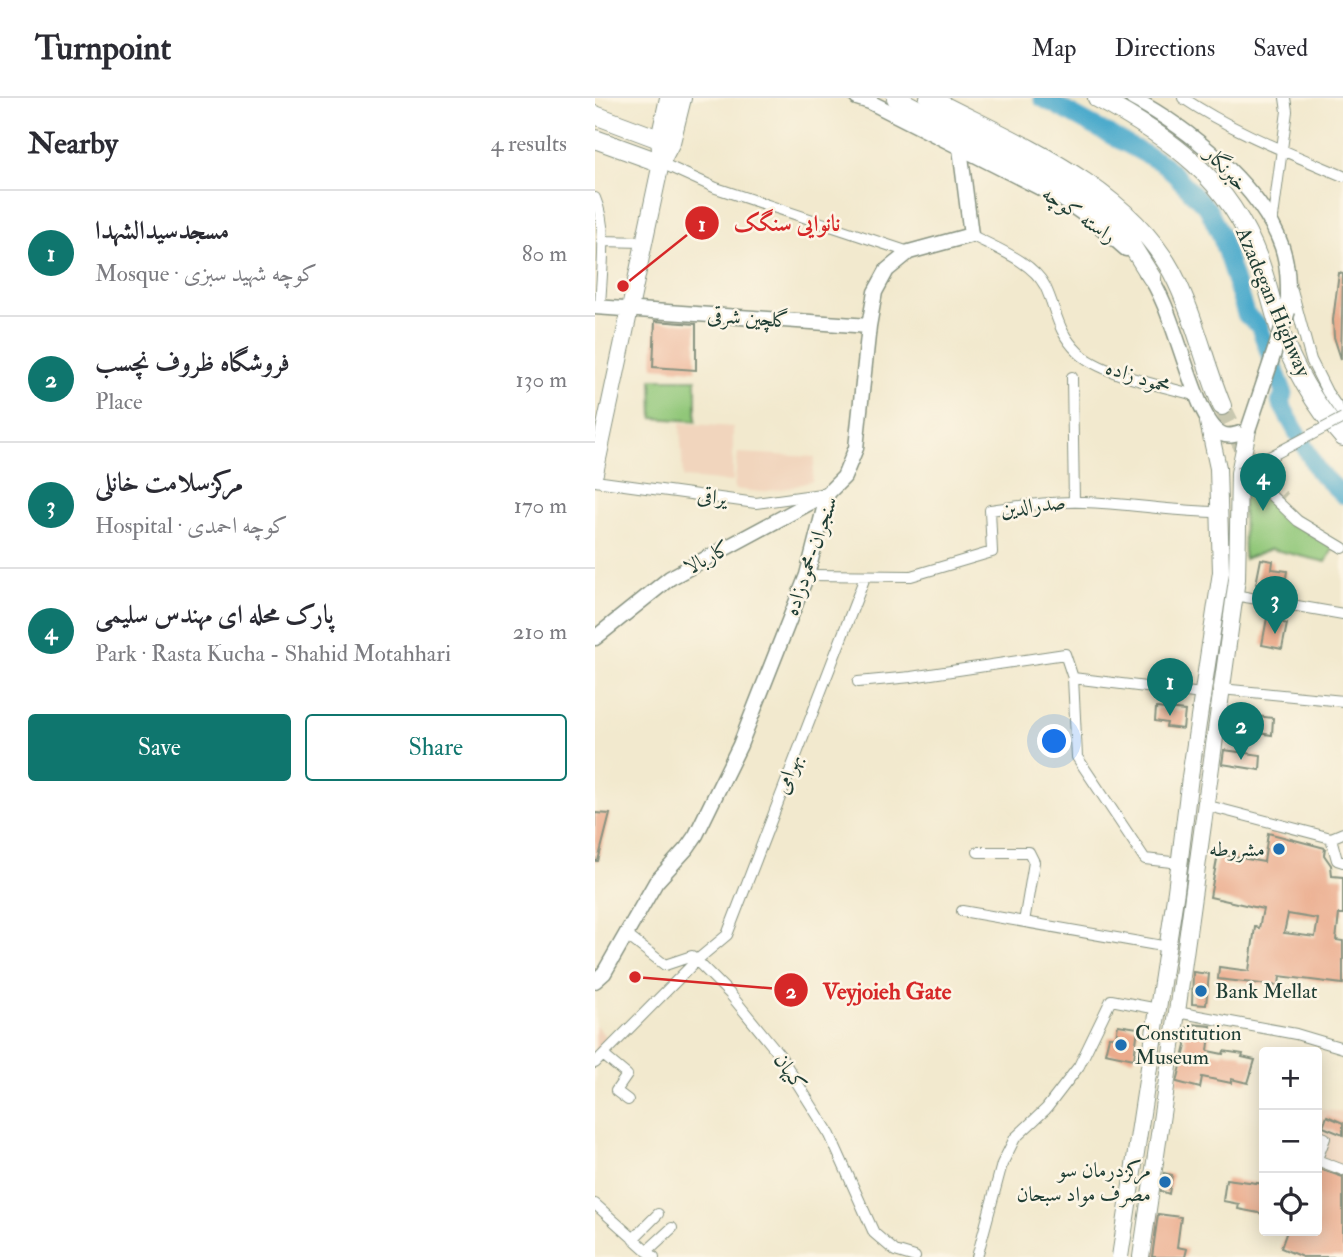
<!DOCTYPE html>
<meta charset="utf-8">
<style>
:root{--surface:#fff;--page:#f7f7f7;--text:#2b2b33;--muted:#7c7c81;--line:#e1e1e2;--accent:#0f766e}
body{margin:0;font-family:"IM FELL Double Pica",Amiri,serif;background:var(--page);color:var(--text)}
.controls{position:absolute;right:21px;bottom:21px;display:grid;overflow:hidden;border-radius:7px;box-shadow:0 4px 18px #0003}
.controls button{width:63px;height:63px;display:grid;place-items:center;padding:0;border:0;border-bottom:2px solid var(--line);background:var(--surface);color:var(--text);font:35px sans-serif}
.you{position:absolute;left:460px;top:644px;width:24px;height:24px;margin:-18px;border:5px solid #fff;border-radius:50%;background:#1a73e8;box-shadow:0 0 0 10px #1a73e833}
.badge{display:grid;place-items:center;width:46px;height:46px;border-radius:50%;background:var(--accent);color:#fff;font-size:23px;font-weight:700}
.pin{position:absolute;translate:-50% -58px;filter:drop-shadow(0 2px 4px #0008)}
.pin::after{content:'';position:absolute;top:37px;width:24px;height:21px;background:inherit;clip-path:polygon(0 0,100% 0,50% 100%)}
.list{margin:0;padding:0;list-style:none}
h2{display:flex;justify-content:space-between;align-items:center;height:91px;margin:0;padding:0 28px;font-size:30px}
h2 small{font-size:23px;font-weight:400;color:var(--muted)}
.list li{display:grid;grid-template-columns:46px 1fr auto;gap:21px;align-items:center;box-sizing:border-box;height:126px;padding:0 28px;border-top:2px solid var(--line)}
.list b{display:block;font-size:26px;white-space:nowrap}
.list p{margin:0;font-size:23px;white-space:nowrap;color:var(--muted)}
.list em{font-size:23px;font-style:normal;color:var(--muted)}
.actions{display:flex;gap:14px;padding:21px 28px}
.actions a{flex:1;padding:16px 0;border:2px solid var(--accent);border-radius:7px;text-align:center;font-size:24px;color:var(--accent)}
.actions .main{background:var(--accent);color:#fff}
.icon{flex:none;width:38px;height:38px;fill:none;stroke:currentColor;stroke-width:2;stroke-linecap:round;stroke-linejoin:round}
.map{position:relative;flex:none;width:748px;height:1159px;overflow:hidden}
header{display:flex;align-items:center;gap:42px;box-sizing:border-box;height:98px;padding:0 35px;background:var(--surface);border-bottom:2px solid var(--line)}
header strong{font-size:33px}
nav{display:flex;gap:38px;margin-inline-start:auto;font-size:24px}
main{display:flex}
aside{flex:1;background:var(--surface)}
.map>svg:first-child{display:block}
.built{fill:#f1d5bd}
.green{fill:#91c779;stroke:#588256;stroke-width:2}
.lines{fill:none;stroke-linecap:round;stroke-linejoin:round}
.river{stroke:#4dabcc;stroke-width:18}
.building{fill:#ebab8c;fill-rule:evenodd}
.highway-tunnel{stroke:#c8c7af;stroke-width:18;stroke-dasharray:18 9;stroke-linecap:butt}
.street-casing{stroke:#889381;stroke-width:12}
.secondary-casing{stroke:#889381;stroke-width:17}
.primary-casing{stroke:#889381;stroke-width:18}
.highway-casing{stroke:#889381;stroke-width:20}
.street{stroke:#fff;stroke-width:10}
.secondary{stroke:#fff;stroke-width:14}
.primary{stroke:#fff;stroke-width:16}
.highway{stroke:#fff;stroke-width:18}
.street-bridge-casing{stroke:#889381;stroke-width:12;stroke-linecap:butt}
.secondary-bridge-casing{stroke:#889381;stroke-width:17;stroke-linecap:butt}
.street-bridge{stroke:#fff;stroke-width:10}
.secondary-bridge{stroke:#fff;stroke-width:14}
.poi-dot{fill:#1f6fb2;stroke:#fcf5e5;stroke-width:2.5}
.labels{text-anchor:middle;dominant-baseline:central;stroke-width:5;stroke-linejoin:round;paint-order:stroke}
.street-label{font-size:21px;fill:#1f3d34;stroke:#fcf5e5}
.poi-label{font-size:21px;fill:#1f3d34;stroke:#fcf5e5;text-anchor:end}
.leader{fill:none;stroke:#d62828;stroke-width:2.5}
.callout-dot{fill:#d62828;stroke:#fcf5e5;stroke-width:2.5}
.mark-label{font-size:21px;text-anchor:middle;font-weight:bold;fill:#fff}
.callout-label{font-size:23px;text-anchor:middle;font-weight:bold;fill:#d62828;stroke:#fcf5e5;stroke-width:5;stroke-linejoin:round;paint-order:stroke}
</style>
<header>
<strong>Turnpoint</strong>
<nav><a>Map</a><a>Directions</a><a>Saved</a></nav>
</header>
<main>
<aside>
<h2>Nearby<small>4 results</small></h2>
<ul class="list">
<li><span class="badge">1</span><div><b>مسجدسیدالشهدا</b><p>Mosque · کوچه شهید سبزی</p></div><em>80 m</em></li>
<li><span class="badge">2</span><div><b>فروشگاه ظروف نچسب</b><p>Place</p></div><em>130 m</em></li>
<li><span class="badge">3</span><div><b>مرکزسلامت خانلی</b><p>Hospital · کوچه احمدی</p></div><em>170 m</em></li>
<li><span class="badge">4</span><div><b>پارک محله ای مهندس سلیمی</b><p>Park · Rasta Kucha - Shahid Motahhari</p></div><em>210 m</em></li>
</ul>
<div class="actions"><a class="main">Save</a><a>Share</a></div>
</aside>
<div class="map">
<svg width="748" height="1159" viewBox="0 0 748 1159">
<rect width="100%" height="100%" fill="#fcf5e5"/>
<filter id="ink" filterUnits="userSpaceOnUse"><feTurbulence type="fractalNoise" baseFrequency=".0143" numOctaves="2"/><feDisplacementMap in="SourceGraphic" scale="14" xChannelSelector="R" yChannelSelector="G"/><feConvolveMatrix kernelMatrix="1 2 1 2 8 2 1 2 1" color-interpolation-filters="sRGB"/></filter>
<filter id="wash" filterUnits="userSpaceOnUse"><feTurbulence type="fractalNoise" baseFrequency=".00686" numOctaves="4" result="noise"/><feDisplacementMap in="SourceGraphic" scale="28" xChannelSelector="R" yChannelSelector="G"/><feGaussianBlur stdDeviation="1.57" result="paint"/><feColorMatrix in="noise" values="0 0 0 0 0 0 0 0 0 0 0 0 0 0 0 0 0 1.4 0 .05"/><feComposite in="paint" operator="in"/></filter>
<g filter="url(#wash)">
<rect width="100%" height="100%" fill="#f2e9ce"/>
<!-- built -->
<path class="built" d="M85,325L138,329V384L88,380Z
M143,355L220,359L217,383L194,390L165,394L139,391Z
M0,927L15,943L0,959Z
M722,1011L748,1014V1159L684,1135L685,1133H722Z"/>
<!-- green -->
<path class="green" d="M57,281H101V323L58,320Z
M648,383L739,449L731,464L676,451L649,461Z"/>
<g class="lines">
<!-- river -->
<path class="river" d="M447,0L570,67L613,111L625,136L651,217L664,228L689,295L685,304L723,373L748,397"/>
</g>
<g id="blocks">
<!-- building -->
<path class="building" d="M744,175L748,176L746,261L739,239L738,222Z
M60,223L101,226V272L58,269Z
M666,461L678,463L677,471L692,473L689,492L661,486Z
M672,520L692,526L687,551L667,547Z
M561,610L590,613L588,631L571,629L572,625L560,623Z
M639,615L678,620L677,637L637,631Z
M629,652L666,657L665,672L627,666Z
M0,715L15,716L3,763H0Z
M673,735L730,750L729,757L736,767L737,778L748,779V816H744L741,842L748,843V886L685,878L684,888L623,881L624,869L654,873L660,829L664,830L668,811L615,799L623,756L669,764ZM693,816L723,821L720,839L689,835Z
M598,874L614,876L611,907L597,906Z
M595,926L616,928L613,953L628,956L629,953L648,956L647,959L660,962L653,985L636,981V985L607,979L605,990L582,984L591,948L590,930L595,929Z
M523,927L543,930L539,961L510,955L514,939H521Z
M732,1018L748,1025V1037L728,1029Z
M722,1070L748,1079V1159H707L686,1150L692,1133H722Z
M569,1075L577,1077L574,1096L566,1093Z
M631,1081L669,1086V1116L643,1111L644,1106L628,1103Z
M563,1116L586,1119L582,1149L592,1151L590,1159H557Z"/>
</g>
</g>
<g filter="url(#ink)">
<use href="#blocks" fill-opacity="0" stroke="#889381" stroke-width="2"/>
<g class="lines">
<!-- highway-tunnel -->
<path class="highway-tunnel" d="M627,308C643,342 660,376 687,402"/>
<!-- street casing -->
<g class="street-casing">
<path id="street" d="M588,0C637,33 694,55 748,78
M66,65L121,90L314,154
M0,100C14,133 6,175 5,210
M677,127L692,13L690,0
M376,137C400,150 437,163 450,188C462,213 461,232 483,254C506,277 570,288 603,298
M7,143L48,144
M697,192L716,262L732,294L748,317
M477,279L479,404
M644,375L663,385L703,423L748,450
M0,383L161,405L226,396
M212,477L316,478L397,454L395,412C426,408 457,403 488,404C534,405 579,414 625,414
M639,497L748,516
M478,580L607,596
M263,584L316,579L470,556L478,580L482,659L550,761L585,765
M626,591L748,603
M610,707L736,740L742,762L748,764
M736,740L748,735
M383,754H434L439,764L429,824
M367,813L573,849
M30,836L70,867L97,858L135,896L184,956L235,1037L279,1135L300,1153L320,1159
M582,914L701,936L748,950
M8,957L32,977L21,993L33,1002
M0,965L102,862L132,837L270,479
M722,1037L730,1040L722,1061
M722,1062L748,1072
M0,1106L59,1159
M38,1141L63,1116
M52,1153L77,1130
M382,1159L407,1066L420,1040L451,1011L484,968L516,902L563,911"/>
</g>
<!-- secondary casing -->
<g class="secondary-casing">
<path id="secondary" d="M262,0L275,4L467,101L500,124L531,151
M537,0C592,29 666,88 687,149C694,170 693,191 693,213
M551,174C580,206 598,323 627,336C636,340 645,335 653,332
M0,209L274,228
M0,540L75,480L233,395
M0,883L9,875L61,784L92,750L101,737L145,647L212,477L233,395L249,379L261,350L274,228L280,194L292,172L314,154L376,137L365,50"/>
</g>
<!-- primary casing -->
<g class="primary-casing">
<path id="primary" d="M65,52L64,41L73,0
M0,375L66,65L77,44L88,0
M525,1159L581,793L595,679L626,474L623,370L613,324
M546,1159L582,914L642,481L644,375L653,332"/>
</g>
<!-- highway casing -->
<g class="highway-casing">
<path id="highway" d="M301,0L467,86L498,107L523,131L537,148L557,180
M334,0C418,44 529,86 577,174C599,216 609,264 627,308
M502,0C575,39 634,81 664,162C672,184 677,207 684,229C697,268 720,308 748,339
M0,17L64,41
M0,41L66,65"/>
</g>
<!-- street -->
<use href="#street" class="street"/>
<!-- secondary -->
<use href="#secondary" class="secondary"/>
<!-- primary -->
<use href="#primary" class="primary"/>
<!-- highway -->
<use href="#highway" class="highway"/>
<!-- street-bridge casing -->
<g class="street-bridge-casing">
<path id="street-bridge" d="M644,375L748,320"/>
</g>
<!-- secondary-bridge casing -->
<g class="secondary-bridge-casing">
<path id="secondary-bridge" d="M653,332L693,213"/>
</g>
<!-- street-bridge -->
<use href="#street-bridge" class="street-bridge"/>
<!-- secondary-bridge -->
<use href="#secondary-bridge" class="secondary-bridge"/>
</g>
</g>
<!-- markers -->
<g class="poi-dot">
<circle cx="684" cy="751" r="7"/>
<circle cx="606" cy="893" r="7"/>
<circle cx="526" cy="947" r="7"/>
<circle cx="570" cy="1084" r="7"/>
</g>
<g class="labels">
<!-- street labels -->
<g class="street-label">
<text transform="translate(631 71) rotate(47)">خبرنگار</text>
<text transform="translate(484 117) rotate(34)">راسته کوچه</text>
<text transform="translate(678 204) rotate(67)">Azadegan Highway</text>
<text transform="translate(153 220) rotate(4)">گلچین شرقی</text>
<text transform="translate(543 279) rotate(18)">محمود زاده</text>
<text transform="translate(117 399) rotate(8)">یراقی</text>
<text transform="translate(438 408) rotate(-7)">صدرالدین</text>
<text transform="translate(216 458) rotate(-71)">سنجران-محمودزاده</text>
<text transform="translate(112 460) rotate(-28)">کاربالا</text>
<text transform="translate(193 676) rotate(-69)">بهرامی</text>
<text transform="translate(195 974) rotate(56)">کیهان</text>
</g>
<!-- poi labels -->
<g class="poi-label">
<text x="670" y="751">مشروطه</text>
<text x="620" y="893" text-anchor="start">Bank Mellat</text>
<text x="540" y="935" text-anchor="start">Constitution<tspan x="540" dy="24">Museum</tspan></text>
<text x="556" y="1072">مرکزدرمان سو<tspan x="556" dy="24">مصرف مواد سبحان</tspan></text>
</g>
</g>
<!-- callouts -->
<path class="leader" d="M28 188L107 125M40 879L196 892"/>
<g class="callout-dot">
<circle cx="28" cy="188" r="7"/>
<circle cx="40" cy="879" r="7"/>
<circle cx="107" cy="125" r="18"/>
<circle cx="196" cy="892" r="18"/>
</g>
<g class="mark-label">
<text x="107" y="133">1</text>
<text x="196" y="900">2</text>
</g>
<g class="callout-label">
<text x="192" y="133">نانوایی سنگک</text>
<text x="292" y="901">Veyjoieh Gate</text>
</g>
</svg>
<div class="controls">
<button>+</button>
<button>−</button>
<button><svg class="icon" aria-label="locate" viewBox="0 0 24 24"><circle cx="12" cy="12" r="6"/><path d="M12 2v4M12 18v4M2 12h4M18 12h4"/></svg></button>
</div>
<div class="you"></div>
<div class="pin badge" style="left:575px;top:618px">1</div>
<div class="pin badge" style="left:646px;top:662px">2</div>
<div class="pin badge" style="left:680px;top:536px">3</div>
<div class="pin badge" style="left:668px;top:413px">4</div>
</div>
</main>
